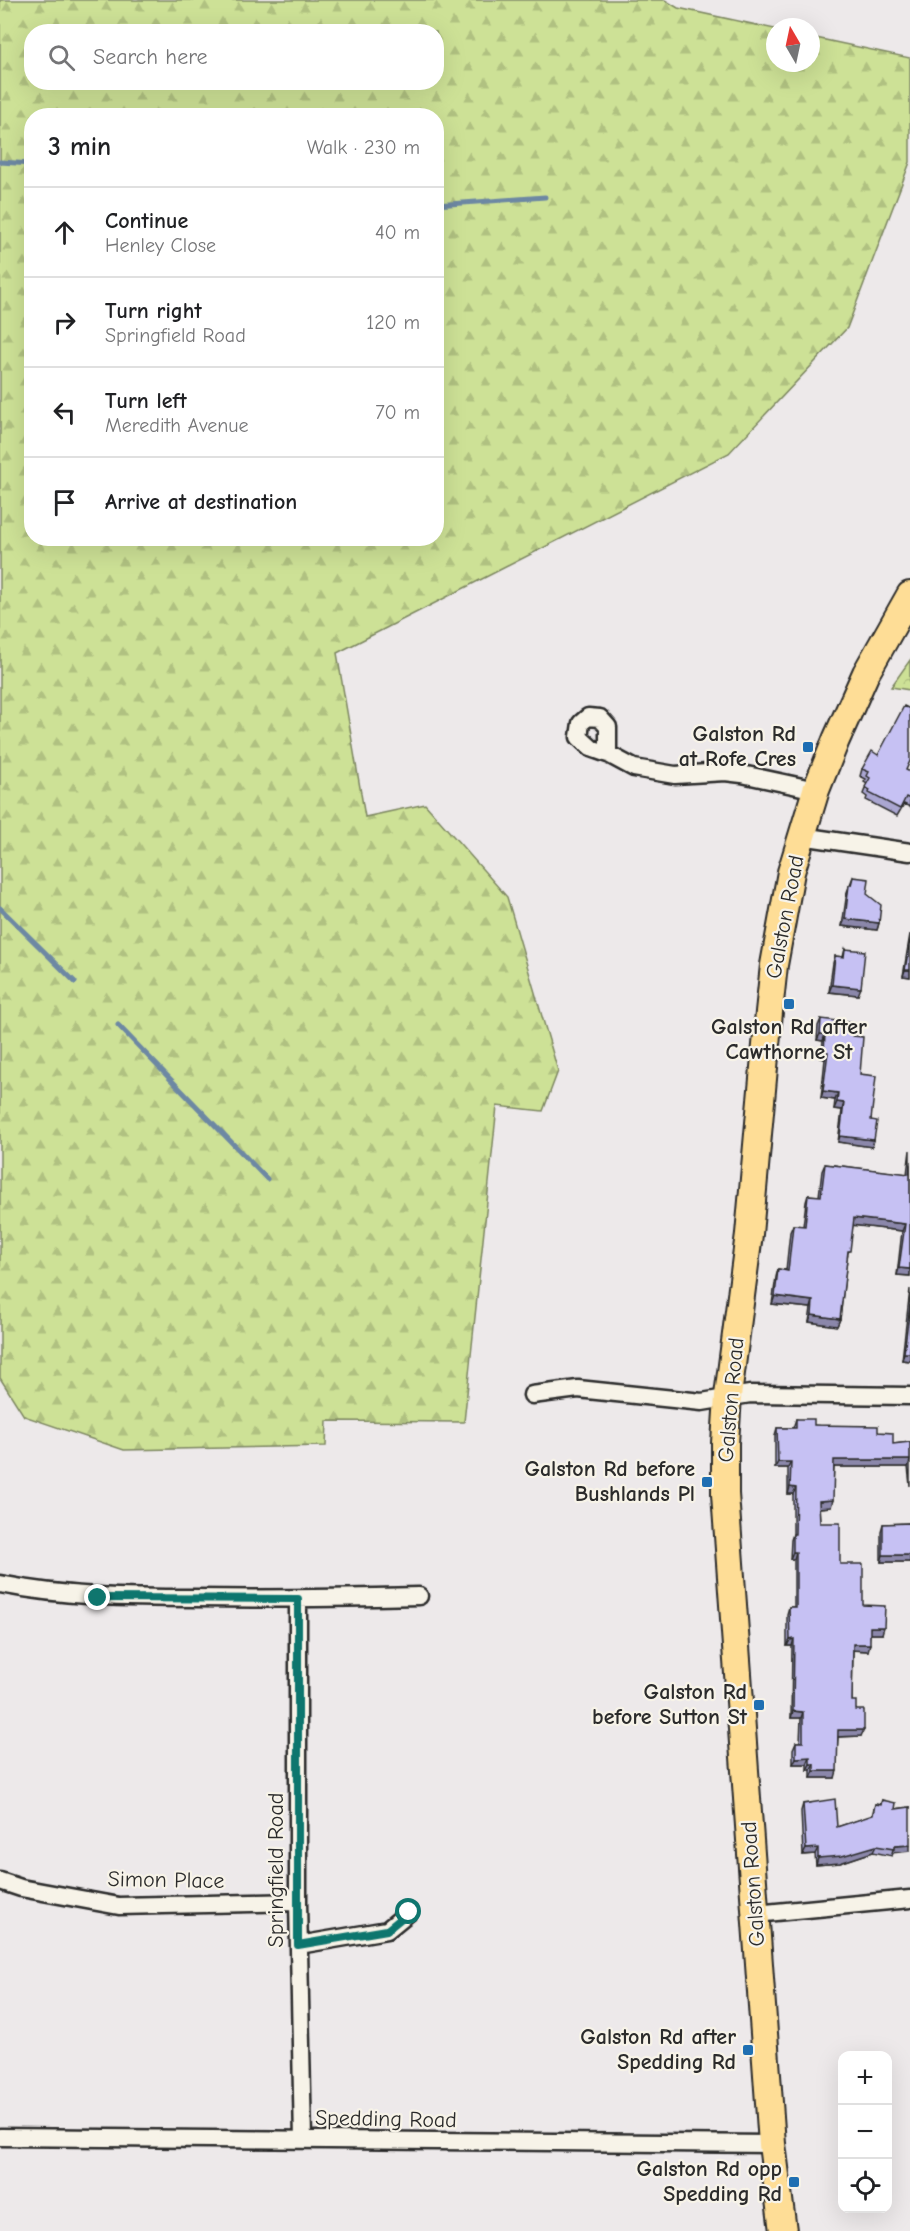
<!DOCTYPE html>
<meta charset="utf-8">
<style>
:root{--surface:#fff;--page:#f6f6f6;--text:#202124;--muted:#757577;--line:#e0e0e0}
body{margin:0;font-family:"Comic Neue",sans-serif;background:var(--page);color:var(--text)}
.controls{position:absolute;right:18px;bottom:18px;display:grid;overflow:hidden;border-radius:12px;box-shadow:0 6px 24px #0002}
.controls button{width:54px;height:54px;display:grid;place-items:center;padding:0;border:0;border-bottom:2px solid var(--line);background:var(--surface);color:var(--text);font:30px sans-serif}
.compass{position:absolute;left:766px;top:18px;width:54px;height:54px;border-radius:50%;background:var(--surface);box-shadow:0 6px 24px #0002;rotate:351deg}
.stop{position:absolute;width:18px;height:18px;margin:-14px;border:4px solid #0f766e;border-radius:50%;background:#fff}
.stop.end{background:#0f766e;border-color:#fff;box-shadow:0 2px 6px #0008}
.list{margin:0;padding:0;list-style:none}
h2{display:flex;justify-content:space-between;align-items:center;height:78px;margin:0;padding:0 24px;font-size:26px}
h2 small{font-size:20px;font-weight:400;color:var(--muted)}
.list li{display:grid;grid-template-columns:39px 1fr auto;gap:18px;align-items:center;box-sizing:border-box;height:90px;padding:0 24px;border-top:2px solid var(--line)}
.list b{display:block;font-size:22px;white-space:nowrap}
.list p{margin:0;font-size:20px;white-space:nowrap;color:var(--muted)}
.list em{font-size:20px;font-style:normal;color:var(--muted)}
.icon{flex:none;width:33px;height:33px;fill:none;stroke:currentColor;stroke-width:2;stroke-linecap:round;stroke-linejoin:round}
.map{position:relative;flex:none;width:910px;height:2231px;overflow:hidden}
.search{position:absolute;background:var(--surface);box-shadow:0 6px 24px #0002;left:24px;top:24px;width:420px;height:66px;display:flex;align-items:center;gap:15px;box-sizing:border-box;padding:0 21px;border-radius:24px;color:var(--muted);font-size:22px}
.panel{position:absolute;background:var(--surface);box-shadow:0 6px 24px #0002;left:24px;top:108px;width:420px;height:438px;border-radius:24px}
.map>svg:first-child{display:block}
.forest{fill:url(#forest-firs);stroke:#7c8660;stroke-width:1.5;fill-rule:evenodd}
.park{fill:url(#park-crowns);stroke:#7c8660;stroke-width:1.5}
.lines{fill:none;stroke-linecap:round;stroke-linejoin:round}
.stream{stroke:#6d88a3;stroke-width:5}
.minor-casing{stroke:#2b2b2b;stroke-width:21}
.primary-casing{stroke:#2b2b2b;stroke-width:30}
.minor{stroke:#f7f3e8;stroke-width:16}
.primary{stroke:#fedd96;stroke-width:26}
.wall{fill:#aaa6d1;stroke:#2b2b2b;stroke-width:1.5}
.shaded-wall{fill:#8b87aa;stroke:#2b2b2b;stroke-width:1.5}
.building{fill:#c6c1f3;stroke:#2b2b2b;stroke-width:1.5}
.route{stroke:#0f766e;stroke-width:8}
.poi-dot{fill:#1f6fb2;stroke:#f7f3e8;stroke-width:2}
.labels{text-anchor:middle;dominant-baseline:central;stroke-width:4.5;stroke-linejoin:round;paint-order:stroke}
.poi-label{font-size:22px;font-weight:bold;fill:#2b2b2b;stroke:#f7f3e8;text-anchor:end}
.street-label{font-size:22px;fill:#2b2b2b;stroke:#f7f3e8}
</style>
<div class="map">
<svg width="910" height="2231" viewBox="0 0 910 2231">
<defs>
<pattern id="forest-firs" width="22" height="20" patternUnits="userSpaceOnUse" patternTransform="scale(1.5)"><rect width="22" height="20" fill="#cde196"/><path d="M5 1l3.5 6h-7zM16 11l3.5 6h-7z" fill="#b0c181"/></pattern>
<pattern id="park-crowns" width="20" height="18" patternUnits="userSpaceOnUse" patternTransform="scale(1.5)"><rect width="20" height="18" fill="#cde196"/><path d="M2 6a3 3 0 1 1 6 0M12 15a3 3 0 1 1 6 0" fill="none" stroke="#b0c181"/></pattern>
</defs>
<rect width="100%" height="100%" fill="#ede9ea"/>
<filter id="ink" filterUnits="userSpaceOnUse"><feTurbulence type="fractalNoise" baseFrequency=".0167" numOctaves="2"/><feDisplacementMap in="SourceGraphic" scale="12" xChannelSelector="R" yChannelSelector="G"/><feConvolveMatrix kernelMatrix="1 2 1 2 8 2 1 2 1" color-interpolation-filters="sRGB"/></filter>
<g filter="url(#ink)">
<!-- forest -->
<path class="forest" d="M0,0H665L678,8L775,29V63H811V37L910,58V162L847,328L729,453L337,653L365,817L425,804L507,897L558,1071L543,1111L497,1106L464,1422L327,1421L326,1446L124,1450L24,1416L0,1378ZM32,32H436V82H32ZM32,116H436V538H32Z"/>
<!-- park -->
<path class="park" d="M910,660V690L891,687Z"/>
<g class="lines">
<!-- stream -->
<path class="stream" d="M0,162L32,164
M436,205L545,197
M0,908L75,982
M118,1025L267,1179"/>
<!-- minor casing -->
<g class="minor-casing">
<path id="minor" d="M608,754V727L600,718L588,717L581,723L579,737L591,748L608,754L634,768L675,775L725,772L742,774L816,790
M801,836L910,852
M532,1395L578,1389L702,1402L750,1394L910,1396
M0,1584C66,1597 128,1598 195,1598C270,1599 345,1598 419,1596
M298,1599V1902L303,2140
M0,1881L21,1888L119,1906L298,1902
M755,1914L910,1899
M299,1945L387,1930L409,1912
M0,2137L772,2144"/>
</g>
<!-- primary casing -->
<g class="primary-casing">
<path id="primary" d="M783,2231L772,2144L725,1494V1443L728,1396L749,1234L769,1012L774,965L791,872L816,790L836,740L866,673L910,595"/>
</g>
<!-- minor -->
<use href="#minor" class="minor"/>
<!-- primary -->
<use href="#primary" class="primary"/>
</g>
<!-- wall -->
<path class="wall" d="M878,755L910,772V807L904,804L897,816L866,800L867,797L863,794L867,784L864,782L866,779L860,776L862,769Z
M853,877L879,923L877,930L842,926L847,892Z
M910,934V977L903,976Z
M845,949L858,995L829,992L833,963L835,956L843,957Z
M821,1019L853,1036L860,1074L871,1120L874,1140L872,1147L838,1142L842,1110L834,1109L835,1100L821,1098L825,1059L821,1058L823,1041L817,1040L818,1026Z
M910,1150V1276L897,1275L902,1231L853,1225L847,1258L840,1319L837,1326L809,1322L811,1308L772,1304L776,1277L778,1269L786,1270L790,1232L793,1225L803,1226L806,1202L808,1195L819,1196L822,1171L825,1164L907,1174Z
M910,1289V1361L902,1360Z
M796,1419L814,1425L878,1432L893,1444L910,1442V1486L908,1467H834L831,1507L819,1508L820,1523L840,1564L863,1605L882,1634H870L868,1651L853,1650L852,1701L856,1710L861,1736L838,1737L835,1778H811V1770H807V1764H793V1749L796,1742H800L801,1718H791L792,1646H787V1614L789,1607H794V1559H790L791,1540L793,1534V1494H788V1468H775V1435L777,1428H793Z
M910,1523V1562H881V1531L883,1524Z
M882,1800L895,1809L910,1807L892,1856L873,1852L840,1863L816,1865L815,1854L803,1855L801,1811L803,1804L837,1827L872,1816L875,1804L880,1805Z"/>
<!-- shaded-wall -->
<path class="shaded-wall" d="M845,919L879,923L877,930L842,926Z
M905,970H910V977L903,976Z
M832,985L861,988L858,995L829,992Z
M820,1034H825L823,1041L817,1040Z
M824,1052H828L825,1059L821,1058Z
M823,1091L838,1093L835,1100L821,1098Z
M837,1102L844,1103L842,1110L834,1109Z
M840,1136L874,1140L872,1147L838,1142Z
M854,1218L905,1224L902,1231L851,1225Z
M899,1268L910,1269V1276L897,1275Z
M775,1296L813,1301L811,1308L772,1304Z
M812,1315L840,1319L837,1326L809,1322Z
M904,1353H910V1361L902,1360Z
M834,1460H910V1461L908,1467H831Z
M778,1462H791L788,1468H775Z
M790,1487L796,1488L793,1494H788Z
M833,1500L831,1507L817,1508L819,1501Z
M793,1552H796L794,1559H790Z
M883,1555H910V1562H881Z
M870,1627H884L882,1634H868Z
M794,1639L792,1646H787L790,1640Z
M853,1644H870L868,1651L850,1650Z
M793,1711L803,1712L801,1718H791Z
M838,1730H864L861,1736L835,1737Z
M810,1757L807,1764H793L796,1758Z
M810,1764H814L811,1770H807Z
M814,1771H837L835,1778H811Z
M910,1845V1851L892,1853L894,1846Z
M876,1846L873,1852L840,1863L816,1865L818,1858Z
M818,1848L815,1854L803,1855L806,1849Z"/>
<!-- building -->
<path class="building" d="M904,706L910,709V761L906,770L910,772V799L906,797L900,809L869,793L870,790L865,787L870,778L867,776L869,772L862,769L872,751L878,755Z
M853,877L869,879L867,894L881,905L879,923L845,919L849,885H851Z
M910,941V970H905Z
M845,949L865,951L861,988L832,985L835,956L844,957Z
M821,1019L854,1023L853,1036L863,1037L860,1074L876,1076L871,1120L877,1121L874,1140L840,1136L844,1103L837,1102L838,1093L823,1091L828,1052H824L825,1034H820Z
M825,1164L909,1174L910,1164V1269L899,1268L905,1224L854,1218L850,1251H848L840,1319L812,1315L813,1301L775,1296L778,1269L788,1271L793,1225L805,1226L808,1195L821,1196Z
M910,1305V1353H904Z
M796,1419H814V1425L878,1426V1432L893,1433V1444L910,1442V1460H834L833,1500L819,1501L820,1523H840V1564H863V1605L885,1606L884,1627H870V1644H853L852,1701H856V1710H864V1730H838L837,1771H814V1764H810V1757L796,1758V1742H803V1712L793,1711L794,1639L790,1640L789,1607H796V1552H793V1534H795L796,1488L790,1487L791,1462H778L777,1428H796Z
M910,1523V1555H883V1524Z
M835,1799L837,1827L873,1815L875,1804L881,1805L882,1800L896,1803L895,1809L910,1807V1845L894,1846V1849L876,1846L842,1856L818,1858V1848L806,1849L803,1804Z"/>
</g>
<g class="lines" filter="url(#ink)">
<!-- route -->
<path class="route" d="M98,1598L298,1599V1945L387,1930L409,1912"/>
</g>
<!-- markers -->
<g class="poi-dot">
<rect x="802" y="741" width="12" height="12" rx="3"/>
<rect x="783" y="998" width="12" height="12" rx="3"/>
<rect x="701" y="1476" width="12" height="12" rx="3"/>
<rect x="753" y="1699" width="12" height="12" rx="3"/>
<rect x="742" y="2044" width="12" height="12" rx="3"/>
<rect x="788" y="2176" width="12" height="12" rx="3"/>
</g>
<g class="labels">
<!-- poi labels -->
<g class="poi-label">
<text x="796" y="734">Galston Rd<tspan x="796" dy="25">at Rofe Cres</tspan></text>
<text x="789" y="1027" text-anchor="middle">Galston Rd after<tspan x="789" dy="25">Cawthorne St</tspan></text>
<text x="695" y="1469">Galston Rd before<tspan x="695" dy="25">Bushlands Pl</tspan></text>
<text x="747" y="1692">Galston Rd<tspan x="747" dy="25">before Sutton St</tspan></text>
<text x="736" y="2037">Galston Rd after<tspan x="736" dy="25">Spedding Rd</tspan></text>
<text x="782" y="2169">Galston Rd opp<tspan x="782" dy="25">Spedding Rd</tspan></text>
</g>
<!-- street labels -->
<g class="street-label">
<text transform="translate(785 917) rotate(-79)">Galston Road</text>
<text transform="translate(731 1400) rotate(-85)">Galston Road</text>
<text transform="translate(276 1870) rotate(-90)">Springfield Road</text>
<text transform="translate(166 1880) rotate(1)">Simon Place</text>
<text transform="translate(753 1884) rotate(-94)">Galston Road</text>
<text transform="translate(386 2119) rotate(1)">Spedding Road</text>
</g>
</g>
</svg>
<div class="controls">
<button>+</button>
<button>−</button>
<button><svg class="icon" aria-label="locate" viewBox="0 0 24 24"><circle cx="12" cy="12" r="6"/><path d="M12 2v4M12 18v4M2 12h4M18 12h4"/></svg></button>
</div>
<svg class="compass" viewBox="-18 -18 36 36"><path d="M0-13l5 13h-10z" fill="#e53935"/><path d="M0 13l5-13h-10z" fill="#757577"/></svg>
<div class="stop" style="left:409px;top:1912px"></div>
<div class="stop end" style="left:98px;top:1598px"></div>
<div class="search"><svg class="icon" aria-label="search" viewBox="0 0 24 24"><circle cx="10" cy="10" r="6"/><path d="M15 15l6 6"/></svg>Search here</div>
<section class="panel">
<h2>3 min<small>Walk · 230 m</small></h2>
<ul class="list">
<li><svg class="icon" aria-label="ahead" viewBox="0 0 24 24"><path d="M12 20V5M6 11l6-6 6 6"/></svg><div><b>Continue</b><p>Henley Close</p></div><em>40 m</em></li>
<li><svg class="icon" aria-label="right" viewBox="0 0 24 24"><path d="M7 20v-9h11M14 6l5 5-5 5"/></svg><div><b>Turn right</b><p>Springfield Road</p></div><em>120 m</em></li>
<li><svg class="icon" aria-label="left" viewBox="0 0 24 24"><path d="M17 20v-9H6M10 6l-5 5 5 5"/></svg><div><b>Turn left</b><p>Meredith Avenue</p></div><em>70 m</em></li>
<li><svg class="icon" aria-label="arrive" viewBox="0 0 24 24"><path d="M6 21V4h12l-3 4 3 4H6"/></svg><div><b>Arrive at destination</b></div></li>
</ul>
</section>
</div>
